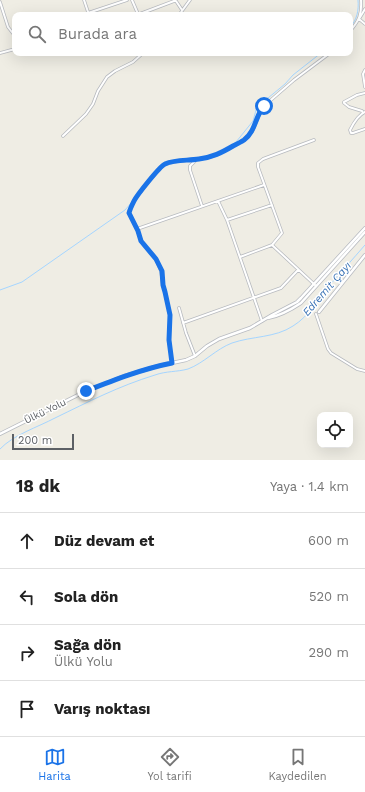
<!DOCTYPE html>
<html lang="tr">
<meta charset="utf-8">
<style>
:root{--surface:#fff;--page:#f2f2f2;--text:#222;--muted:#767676;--line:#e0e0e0;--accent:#1a73e8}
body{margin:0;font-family:"Work Sans",sans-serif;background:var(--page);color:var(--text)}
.controls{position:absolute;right:12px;bottom:12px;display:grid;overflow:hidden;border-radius:8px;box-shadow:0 4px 16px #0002}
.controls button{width:36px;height:36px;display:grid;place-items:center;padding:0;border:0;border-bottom:1px solid var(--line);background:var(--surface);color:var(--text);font:20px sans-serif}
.scale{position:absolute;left:12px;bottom:10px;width:62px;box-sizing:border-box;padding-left:4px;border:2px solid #5c6065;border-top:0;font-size:11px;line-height:14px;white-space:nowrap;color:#5c6065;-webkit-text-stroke:3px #fff;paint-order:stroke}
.stop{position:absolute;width:12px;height:12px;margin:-9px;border:3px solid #1a73e8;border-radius:50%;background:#fff}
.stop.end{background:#1a73e8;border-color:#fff;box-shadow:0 1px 4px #0008}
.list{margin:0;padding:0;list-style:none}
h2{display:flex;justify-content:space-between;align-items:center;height:52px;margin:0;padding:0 16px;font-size:17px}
h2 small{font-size:13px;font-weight:400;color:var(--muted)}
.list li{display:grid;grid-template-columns:26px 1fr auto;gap:12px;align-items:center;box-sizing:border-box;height:56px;padding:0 16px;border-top:1px solid var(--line)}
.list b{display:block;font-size:15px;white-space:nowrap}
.list p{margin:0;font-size:13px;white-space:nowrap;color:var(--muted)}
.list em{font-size:13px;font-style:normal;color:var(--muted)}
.icon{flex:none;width:22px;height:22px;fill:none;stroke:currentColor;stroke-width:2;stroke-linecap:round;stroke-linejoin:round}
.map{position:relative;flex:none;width:365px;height:460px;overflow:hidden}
.search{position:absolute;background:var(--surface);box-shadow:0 4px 16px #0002;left:12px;right:12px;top:12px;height:44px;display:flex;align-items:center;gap:10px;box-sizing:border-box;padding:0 14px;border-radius:8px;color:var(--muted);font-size:15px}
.sheet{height:276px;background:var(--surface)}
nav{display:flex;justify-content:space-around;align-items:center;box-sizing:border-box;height:56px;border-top:1px solid var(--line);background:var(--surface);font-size:11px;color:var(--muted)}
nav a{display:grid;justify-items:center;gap:2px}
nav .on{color:var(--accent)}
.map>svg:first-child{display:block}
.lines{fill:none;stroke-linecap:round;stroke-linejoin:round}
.stream{stroke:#a5d5ff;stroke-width:1}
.street-casing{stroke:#b7babf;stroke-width:3.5}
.secondary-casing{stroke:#b8bbc1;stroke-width:4}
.street{stroke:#fff;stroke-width:2}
.secondary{stroke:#fff;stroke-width:2.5}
.route{stroke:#1a73e8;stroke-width:5}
.labels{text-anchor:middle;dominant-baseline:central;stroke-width:3;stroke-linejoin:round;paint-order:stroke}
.street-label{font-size:10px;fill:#5c6065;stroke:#fff}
.water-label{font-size:11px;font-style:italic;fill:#3c74b6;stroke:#fff}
</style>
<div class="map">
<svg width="365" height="460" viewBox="0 0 365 460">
<rect width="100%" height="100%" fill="#efede4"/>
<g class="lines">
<!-- stream -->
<path class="stream" d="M350,28C357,19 359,11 358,0
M198,158L215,154L222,151L236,142L253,121L256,110L260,103L268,98L285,84L293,75L321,53
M182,160L194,158
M149,179C155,172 159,165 169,162
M0,290L22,282L125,210L133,201
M0,449C13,435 38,427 55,418C88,402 119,386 155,375C166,371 177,372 188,369C204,363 216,349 232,343C252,336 275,338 293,326C309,316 318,300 329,286C341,272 353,259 365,245"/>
<!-- street casing -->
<g class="street-casing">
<path id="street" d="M84,0L89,15
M132,0L138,14
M0,2L8,27L15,36
M365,9L359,19L365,24
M88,13L127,0
M137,15L174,1H176L182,10
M179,15L190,0
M350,31C359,21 362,14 361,0
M0,53L15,49
M365,70L363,74L365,87
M365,112C358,115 353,124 350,130L351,133H353L365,129
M363,113L362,111L349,107L344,103V102L357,95L365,93
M63,136L86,114L93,104L98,91L107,77L115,71L133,62L143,53
M196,160L190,166V170L202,206
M218,201L227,220L262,321
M129,212L138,231L141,241L156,259L161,271L163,285L165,291L170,315L169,340L172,363
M129,213C130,209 132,205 134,201C138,195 160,166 166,164C175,160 186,161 196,159C212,158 220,154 233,146C237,144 241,142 244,140C256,132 256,116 264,106L294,80L330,53
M227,220L272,205
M137,229L264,185
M272,245L315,285
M240,257L272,245L282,233L258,167V163L263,159L314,140
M179,308L186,333L195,356
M316,314L328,349L331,353L357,369L365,371
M183,323L281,288L298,270"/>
</g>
<!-- secondary casing -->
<g class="secondary-casing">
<path id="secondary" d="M319,312L365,255
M268,318C279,316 292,309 301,303L365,232
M0,434L86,391L124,376L158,366L186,360L195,356L207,346L219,339L250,328L272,315L297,302L301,298L365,228"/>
</g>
<!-- street -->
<use href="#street" class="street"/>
<!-- secondary -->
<use href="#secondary" class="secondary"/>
</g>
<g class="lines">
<!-- route -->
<path class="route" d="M86,391C114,380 142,369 172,363L169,340L170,315L165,292L163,285L162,271L156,259L141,241L138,231L129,213C130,209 132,205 134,201C137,195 160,166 165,164C176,159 188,161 199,159C213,157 221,153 233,146C237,144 241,142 244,140C256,131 255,116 264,106"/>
</g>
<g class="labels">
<!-- street labels -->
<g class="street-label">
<text transform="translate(45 411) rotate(-26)">Ülkü Yolu</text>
</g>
<!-- water labels -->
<g class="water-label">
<text transform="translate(327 289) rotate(-49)">Edremit Çayı</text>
</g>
</g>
</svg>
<div class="controls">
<button><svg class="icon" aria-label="locate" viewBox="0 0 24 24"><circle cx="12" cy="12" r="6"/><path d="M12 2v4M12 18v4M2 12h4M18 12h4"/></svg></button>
</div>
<div class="scale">200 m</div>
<div class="stop" style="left:264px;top:106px"></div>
<div class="stop end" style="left:86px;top:391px"></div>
<div class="search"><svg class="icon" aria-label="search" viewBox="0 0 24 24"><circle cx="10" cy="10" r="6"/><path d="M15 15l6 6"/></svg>Burada ara</div>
</div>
<section class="sheet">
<h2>18 dk<small>Yaya · 1.4 km</small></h2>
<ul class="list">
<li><svg class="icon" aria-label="ahead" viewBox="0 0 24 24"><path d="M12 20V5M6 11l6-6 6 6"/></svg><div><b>Düz devam et</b></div><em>600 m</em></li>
<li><svg class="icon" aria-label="left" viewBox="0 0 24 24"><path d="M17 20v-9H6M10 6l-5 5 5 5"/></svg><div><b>Sola dön</b></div><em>520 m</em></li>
<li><svg class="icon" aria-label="right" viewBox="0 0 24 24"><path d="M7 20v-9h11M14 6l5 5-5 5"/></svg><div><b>Sağa dön</b><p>Ülkü Yolu</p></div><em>290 m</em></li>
<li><svg class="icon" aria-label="arrive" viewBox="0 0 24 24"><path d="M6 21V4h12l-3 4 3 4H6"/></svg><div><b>Varış noktası</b></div></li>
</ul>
</section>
<nav>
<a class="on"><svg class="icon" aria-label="map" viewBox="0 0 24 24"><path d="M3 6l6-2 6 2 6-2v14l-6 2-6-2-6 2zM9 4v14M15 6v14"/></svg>Harita</a>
<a><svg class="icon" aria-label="directions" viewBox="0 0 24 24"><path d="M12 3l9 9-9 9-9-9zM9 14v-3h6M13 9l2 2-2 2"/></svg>Yol tarifi</a>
<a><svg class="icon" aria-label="saved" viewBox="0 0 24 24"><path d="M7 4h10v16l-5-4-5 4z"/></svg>Kaydedilen</a>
</nav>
